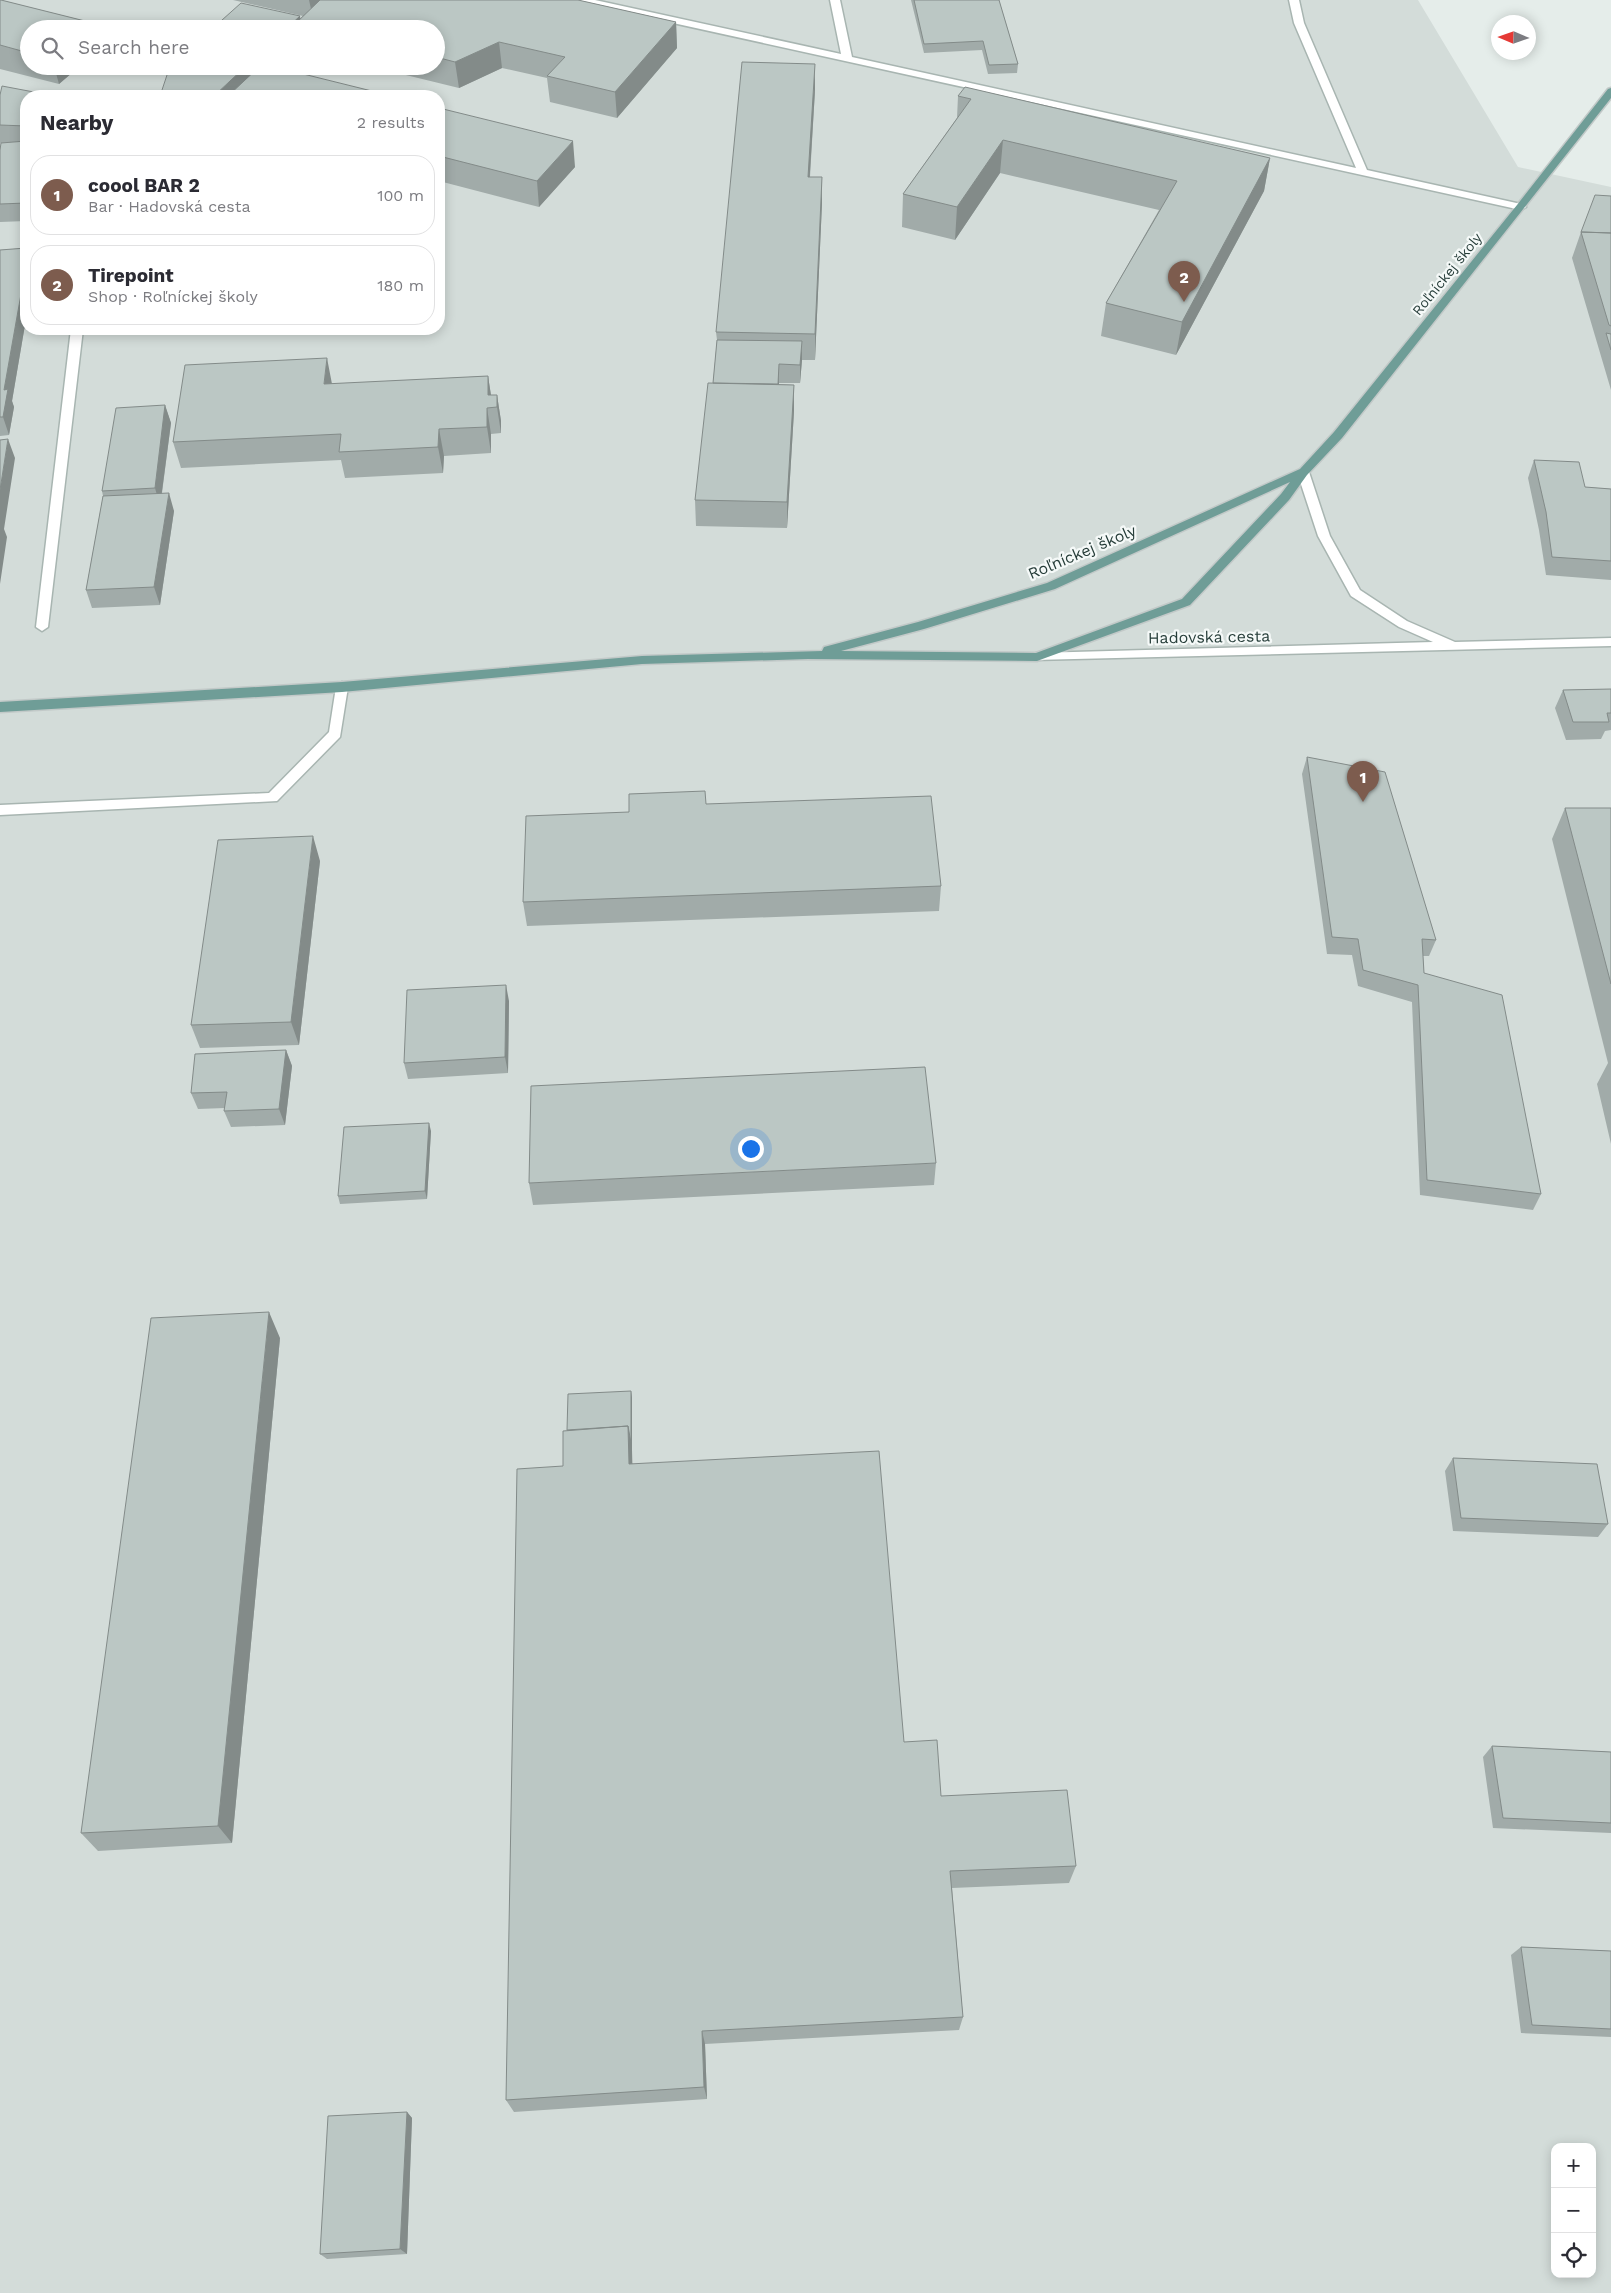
<!DOCTYPE html>
<meta charset="utf-8">
<style>
:root{--surface:#fff;--page:#f2f2f3;--text:#2b2b33;--muted:#7c7c81;--line:#e1e1e2;--accent:#7d5c4e}
body{margin:0;font-family:"Work Sans",sans-serif;background:var(--page);color:var(--text)}
.controls{position:absolute;right:15px;bottom:15px;display:grid;overflow:hidden;border-radius:10px;box-shadow:0 2px 12px #0003}
.controls button{width:45px;height:45px;display:grid;place-items:center;padding:0;border:0;border-bottom:1px solid var(--line);background:var(--surface);color:var(--text);font:25px sans-serif}
.compass{position:absolute;left:1491px;top:15px;width:45px;height:45px;border-radius:50%;background:var(--surface);box-shadow:0 2px 12px #0003;rotate:272deg}
.you{position:absolute;left:750px;top:1148px;width:18px;height:18px;margin:-12px;border:4px solid #fff;border-radius:50%;background:#1a73e8;box-shadow:0 0 0 8px #1a73e833}
.badge{display:grid;place-items:center;width:32px;height:32px;border-radius:50%;background:var(--accent);color:#fff;font-size:16px;font-weight:700}
.pin{position:absolute;translate:-50% -41px;filter:drop-shadow(0 1px 2px #0008)}
.pin::after{content:'';position:absolute;top:26px;width:18px;height:15px;background:inherit;clip-path:polygon(0 0,100% 0,50% 100%)}
.list{margin:0;padding:0;list-style:none}
h2{display:flex;justify-content:space-between;align-items:center;height:65px;margin:0;padding:0 20px;font-size:21px}
h2 small{font-size:16px;font-weight:400;color:var(--muted)}
.list li{display:grid;grid-template-columns:32px 1fr auto;gap:15px;align-items:center;box-sizing:border-box;height:80px;margin:0 10px 10px;padding:0 10px;border:1px solid var(--line);border-radius:20px}
.list b{display:block;font-size:19px;white-space:nowrap}
.list p{margin:0;font-size:16px;white-space:nowrap;color:var(--muted)}
.list em{font-size:16px;font-style:normal;color:var(--muted)}
.icon{flex:none;width:28px;height:28px;fill:none;stroke:currentColor;stroke-width:2;stroke-linecap:round;stroke-linejoin:round}
.map{position:relative;flex:none;width:1611px;height:2293px;overflow:hidden}
.search{position:absolute;background:var(--surface);box-shadow:0 2px 12px #0003;left:20px;top:20px;width:425px;height:55px;display:flex;align-items:center;gap:12px;box-sizing:border-box;padding:0 18px;border-radius:28px;color:var(--muted);font-size:19px}
.panel{position:absolute;background:var(--surface);box-shadow:0 2px 12px #0003;left:20px;top:90px;width:425px;height:245px;border-radius:20px}
.map>svg:first-child{display:block}
.built{fill:#d3dcd9;fill-rule:evenodd}
.lines{fill:none;stroke-linecap:round;stroke-linejoin:round}
.minor-casing{stroke:#a8b5b1;stroke-width:3}
.major-casing{stroke:#c2c9c8;stroke-width:3}
.minor{fill:#fff;fill-rule:evenodd}
.major{fill:#6f9d97;fill-rule:evenodd}
.wall{fill:#a1aba9}
.shaded-wall{fill:#838b89}
.building{fill:#bbc7c4;stroke:#838b89}
.labels{text-anchor:middle;dominant-baseline:central;stroke-width:4.5;stroke-linejoin:round;paint-order:stroke}
.far-street-label{font-size:14px;fill:#263d39;stroke:#f5f9f8}
.street-label{font-size:16px;fill:#263d39;stroke:#f5f9f8}
</style>
<div class="map">
<svg width="1611" height="2293" viewBox="0 0 1611 2293">
<rect width="100%" height="100%" fill="#e5edea"/>
<!-- built -->
<path class="built" d="M0,0H1418L1518,167L1611,187V2293H0ZM29,29H436V66H29ZM26,96H439V329H26ZM1555,2147H1592V2274H1555Z"/>
<g class="lines">
<!-- minor casing -->
<g class="minor-casing">
<path id="minor" d="M577,0H595L841,54L830,0H840L852,57L1356,168L1294,23L1289,0H1299L1304,23L1367,170L1521,204L1526,207L1521,210L582,3Z
M71,329H83L48,627L42,631L36,627Z
M1303,468L1309,472L1330,536L1360,590L1407,621L1455,642L1611,638V646L1033,660L1031,657L1033,654L1037,653L1433,642L1399,627L1351,596L1318,536L1297,472Z
M342,682L348,687L340,737L277,801L0,815V805L269,793L329,732L336,687Z"/>
</g>
<!-- major casing -->
<g class="major-casing">
<path id="major" d="M1611,88V98L1342,438L1307,475L1289,500L1190,605L1037,661L808,659L642,664L342,692L0,712V702L342,682L642,656L822,651L824,647L918,622L1047,583L1300,469L1334,432L1517,205L1608,89ZM1290,482L1281,494L1182,599L1036,653L841,651L924,629L1055,589Z"/>
</g>
<!-- minor -->
<use href="#minor" class="minor"/>
<!-- major -->
<use href="#major" class="major"/>
</g>
<!-- wall -->
<path class="wall" d="M0,0L93,23L94,29H29V66H80L59,84L0,69Z
M233,0H578L676,22L677,48L617,118L550,102L547,78L502,68L459,88L369,66H436V29H213L300,16V19L303,16Z
M911,0H999L1018,64L1017,73L988,74L982,50L924,53Z
M815,90L810,177H822V203L815,360H802L800,383H779V384L794,385V411L787,528L696,526L695,500L713,383L717,340L716,332Z
M0,95L26,96V221L0,222V150L1,143H0Z
M958,96L1270,158L1264,191L1176,355L1101,336L1106,303L1159,210L1000,173L955,240L902,227L903,194L957,118Z
M439,108L575,167L539,207L439,181Z
M1611,196V390L1572,258L1581,232Z
M26,248V319L12,401L14,407L9,435L0,436V250Z
M488,376L491,395H497L501,421V433L491,434V453L444,456L443,473L345,478L341,460L181,468L173,442L332,384Z
M165,405L171,423L162,493L174,511L160,605L92,608L86,590L103,496L102,491Z
M1534,460L1585,487L1611,489V580L1546,575L1539,530L1528,478Z
M1611,689V730L1605,731L1601,739L1566,740L1555,708L1563,690Z
M1307,757L1436,940L1429,956H1423L1424,973L1541,1194L1533,1210L1420,1195L1412,1002L1358,986L1352,955L1327,954L1302,774Z
M706,804L941,886L939,911L527,926L523,902L629,812Z
M1565,808H1611V1144L1597,1084L1608,1063L1552,839Z
M320,861L299,1045L200,1048L191,1025Z
M509,1001L508,1073L408,1079L404,1063Z
M286,1050L292,1066L285,1125L231,1127L224,1111L225,1108L198,1109L191,1093Z
M431,1131L427,1199L340,1204L338,1196Z
M936,1163L934,1185L533,1205L529,1183Z
M280,1338L232,1843L98,1851L81,1833Z
M631,1391L632,1398V1463L904,1742L941,1796L1076,1866L1069,1883L952,1888L963,2017L959,2030L705,2044L707,2099L514,2112L506,2100L563,1466L567,1430Z
M1453,1458L1608,1524L1598,1537L1453,1531L1445,1471Z
M1492,1746L1611,1752V1833L1493,1828L1483,1757Z
M1521,1947L1611,1951V2037L1521,2033L1511,1955Z
M407,2112L412,2118L407,2254L327,2259L320,2254Z"/>
<!-- shaded-wall -->
<path class="shaded-wall" d="M309,0H331L313,18Z
M300,16L301,25L295,24L296,29H286Z
M676,22L677,48L617,118L615,92Z
M93,23L94,29H86Z
M499,42L502,68L459,88L455,62Z
M815,64V90L808,204V177Z
M54,66H80L59,84Z
M246,66H269L237,96H214Z
M1003,140L1000,173L955,240L957,207Z
M573,141L575,167L539,207L537,181Z
M1270,158L1264,191L1176,355L1182,322Z
M822,177V203L815,360V334Z
M26,266V319L12,401L14,407L9,435L3,417L4,390Z
M802,341V360L800,383V365Z
M327,358L332,384H324Z
M779,364V383L778,411L777,392Z
M488,376L492,402L488,395Z
M794,385V411L787,528V502Z
M497,395L501,421V433L497,407Z
M165,405L171,423L160,506L155,488Z
M487,408L491,434V453L487,427Z
M439,429L444,456L443,473L438,447Z
M8,439L15,458L4,529L7,537L0,584V490Z
M169,493L174,511L160,605L154,587Z
M313,836L320,861L299,1045L291,1022Z
M506,985L509,1001L508,1073L505,1057Z
M286,1050L292,1066L285,1125L279,1109Z
M429,1123L431,1131L427,1199L425,1191Z
M269,1312L280,1338L232,1843L218,1826Z
M631,1391L632,1398V1450L633,1488L629,1464L628,1426Z
M702,2031L705,2044L707,2099L704,2087Z
M407,2112L412,2118L407,2254L400,2249Z"/>
<!-- building -->
<path class="building" d="M0,0H1L93,23L86,29H29V53L0,45Z
M320,0H578L676,22L615,92L547,76L565,57L499,42L455,62L436,57V29H315L295,24Z
M914,0H999L1018,64L989,65L983,41L924,44Z
M241,3L300,16L286,29H212Z
M742,62L815,64L808,177H822L815,334L716,332Z
M168,66H172L169,69L168,73H167Z
M172,66H246L214,96H160L169,69Z
M260,66H271L392,96H228Z
M2,86L55,96H26V126L0,125V95Z
M965,87L1270,158L1182,322L1106,303L1177,181L1003,140L957,207L903,194L971,99L958,96Z
M439,108L573,141L537,181L439,156Z
M26,141V203L0,204V150L1,143Z
M1595,195L1611,196V233L1581,232Z
M1581,232L1611,233V326L1609,325Z
M26,248V266L4,390L8,389L3,417H0V250Z
M1606,333L1611,334V350Z
M717,340L802,341L800,365L779,364L778,384L713,383Z
M327,358L324,384L488,376V395H497V407L487,408V427L439,429L438,447L339,452L341,434L173,442L185,365Z
M708,383L794,385L787,502L695,500Z
M165,405L155,488L102,491L116,408Z
M8,439L0,490V440Z
M1534,460L1579,462L1585,487L1611,489V561L1552,557L1546,512Z
M169,493L154,587L86,590L103,496Z
M1611,689V713H1607L1609,722H1573L1563,690Z
M1307,757L1385,772L1436,940L1422,939L1424,973L1502,995L1541,1194L1427,1180L1418,985L1363,970L1358,939L1332,937Z
M705,791L706,804L931,796L941,886L523,902L526,816L629,812V794Z
M1565,808H1611V984Z
M313,836L291,1022L191,1025L218,840Z
M506,985L505,1057L404,1063L407,990Z
M286,1050L279,1109L224,1111L227,1092L191,1093L195,1054Z
M925,1067L936,1163L529,1183L531,1086Z
M429,1123L425,1191L338,1196L344,1127Z
M269,1312L218,1826L81,1833L151,1318Z
M631,1391V1443L628,1426L567,1430L568,1394Z
M628,1426L629,1464L879,1451L904,1742L937,1740L941,1796L1067,1790L1076,1866L950,1871L963,2017L702,2031L704,2087L506,2100L517,1469L563,1466V1431Z
M1453,1458L1597,1464L1608,1524L1461,1518Z
M1492,1746L1611,1752V1823L1503,1818Z
M1521,1947L1611,1951V2029L1532,2025Z
M407,2112L400,2249L320,2254L328,2116Z"/>
<g class="labels">
<!-- far-street labels -->
<g class="far-street-label">
<text transform="translate(1447 274) rotate(-51)">Roľníckej školy</text>
</g>
<!-- street labels -->
<g class="street-label">
<text transform="translate(1082 552) rotate(-23)">Roľníckej školy</text>
<text transform="translate(1209 637) rotate(-1)">Hadovská cesta</text>
</g>
</g>
</svg>
<div class="controls">
<button>+</button>
<button>−</button>
<button><svg class="icon" aria-label="locate" viewBox="0 0 24 24"><circle cx="12" cy="12" r="6"/><path d="M12 2v4M12 18v4M2 12h4M18 12h4"/></svg></button>
</div>
<svg class="compass" viewBox="-18 -18 36 36"><path d="M0-13l5 13h-10z" fill="#e53935"/><path d="M0 13l5-13h-10z" fill="#7c7c81"/></svg>
<div class="you"></div>
<div class="pin badge" style="left:1363px;top:802px">1</div>
<div class="pin badge" style="left:1184px;top:302px">2</div>
<div class="search"><svg class="icon" aria-label="search" viewBox="0 0 24 24"><circle cx="10" cy="10" r="6"/><path d="M15 15l6 6"/></svg>Search here</div>
<section class="panel">
<h2>Nearby<small>2 results</small></h2>
<ul class="list">
<li><span class="badge">1</span><div><b>coool BAR 2</b><p>Bar · Hadovská cesta</p></div><em>100 m</em></li>
<li><span class="badge">2</span><div><b>Tirepoint</b><p>Shop · Roľníckej školy</p></div><em>180 m</em></li>
</ul>
</section>
</div>
